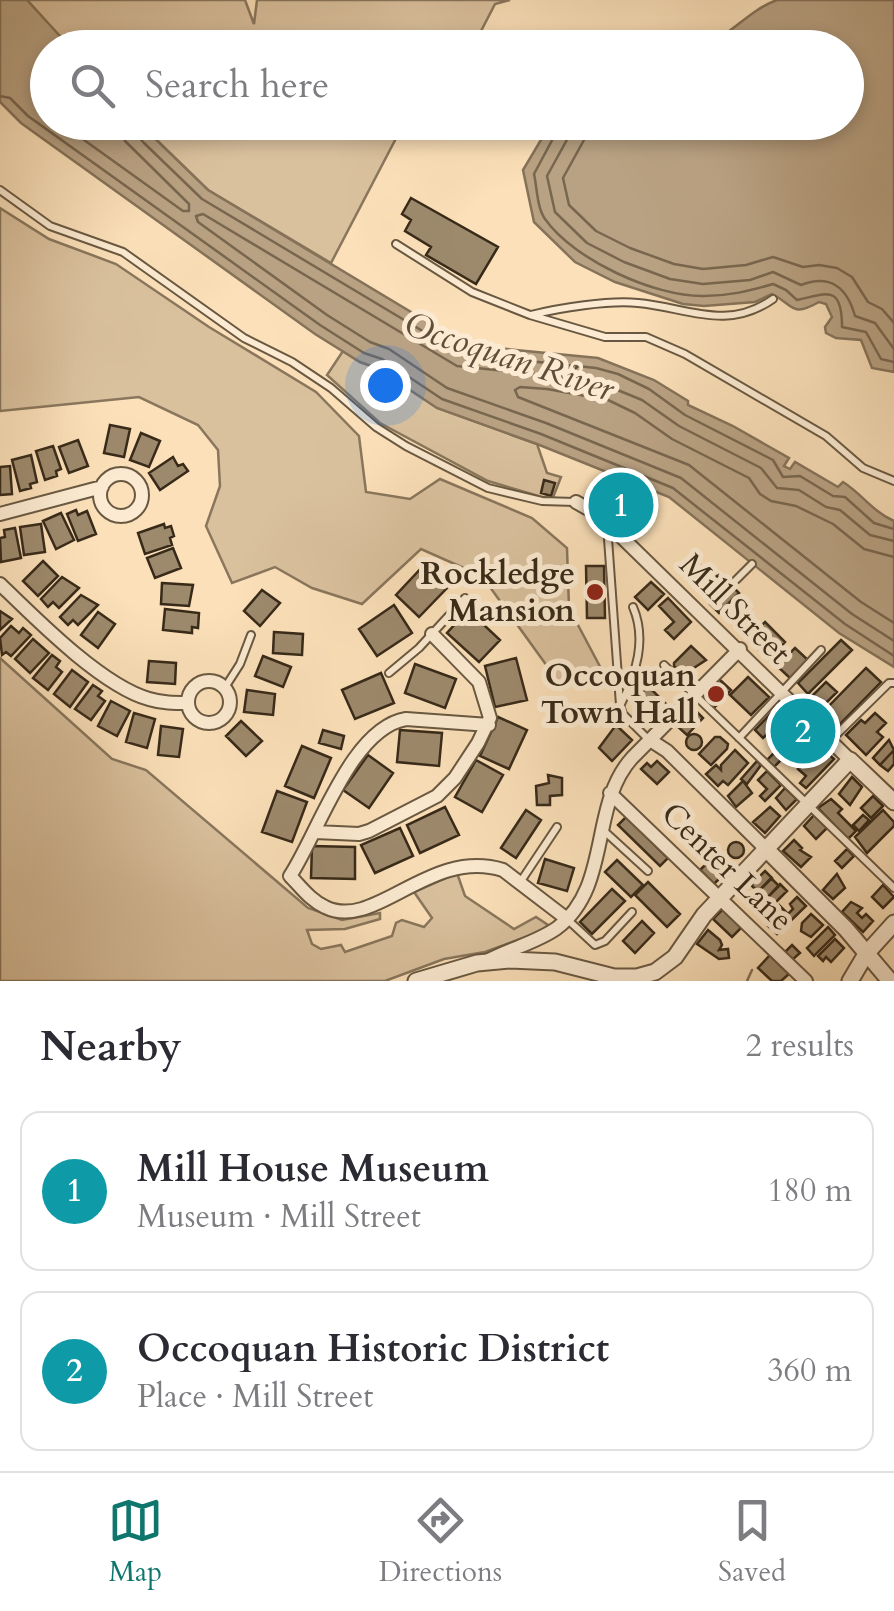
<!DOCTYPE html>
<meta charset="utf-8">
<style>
:root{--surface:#fff;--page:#f7f7f7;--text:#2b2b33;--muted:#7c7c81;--line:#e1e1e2;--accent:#0f766e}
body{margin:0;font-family:Cardo,serif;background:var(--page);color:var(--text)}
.you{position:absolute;left:385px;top:385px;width:35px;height:35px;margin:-25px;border:8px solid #fff;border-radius:50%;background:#1a73e8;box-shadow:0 0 0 15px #1a73e833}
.badge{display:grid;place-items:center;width:65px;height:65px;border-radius:50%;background:var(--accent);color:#fff;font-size:32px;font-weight:700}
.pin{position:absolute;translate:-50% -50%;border:5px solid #fff;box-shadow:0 2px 10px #0006}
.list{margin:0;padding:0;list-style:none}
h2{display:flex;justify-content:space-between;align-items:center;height:130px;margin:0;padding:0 40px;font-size:42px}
h2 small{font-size:32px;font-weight:400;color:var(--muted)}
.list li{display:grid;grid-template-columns:65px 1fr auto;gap:30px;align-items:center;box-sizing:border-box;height:160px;margin:0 20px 20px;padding:0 20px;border:2px solid var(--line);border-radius:20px}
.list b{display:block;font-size:38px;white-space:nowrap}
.list p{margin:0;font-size:32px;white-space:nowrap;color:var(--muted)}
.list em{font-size:32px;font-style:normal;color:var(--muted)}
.icon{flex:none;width:55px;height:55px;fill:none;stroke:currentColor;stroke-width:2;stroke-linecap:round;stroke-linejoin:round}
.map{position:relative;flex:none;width:894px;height:981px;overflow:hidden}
.search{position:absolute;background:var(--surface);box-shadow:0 5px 15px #0003;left:30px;right:30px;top:30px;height:110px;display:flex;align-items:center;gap:25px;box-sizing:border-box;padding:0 35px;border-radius:55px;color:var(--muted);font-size:38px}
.sheet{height:490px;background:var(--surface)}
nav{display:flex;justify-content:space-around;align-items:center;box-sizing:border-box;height:140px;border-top:2px solid var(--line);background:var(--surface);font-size:28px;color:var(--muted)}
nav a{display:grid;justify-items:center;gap:5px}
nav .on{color:var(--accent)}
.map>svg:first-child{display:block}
.green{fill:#dac19e;stroke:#89765c;stroke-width:2.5}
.water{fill:#b9a283;stroke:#857259;stroke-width:2.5}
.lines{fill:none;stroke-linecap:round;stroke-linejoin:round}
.shore{stroke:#78664e;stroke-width:2.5}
.stream{stroke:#857259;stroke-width:2.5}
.building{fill:#9d896c;stroke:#382a19;stroke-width:2.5}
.service-casing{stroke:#695841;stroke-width:10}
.minor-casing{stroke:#695841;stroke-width:16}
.tertiary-casing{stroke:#695841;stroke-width:19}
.service{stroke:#fcebd2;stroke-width:6}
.minor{stroke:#fcebd2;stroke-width:12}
.tertiary{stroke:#fcebd2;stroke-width:15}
.poi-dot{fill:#8f2418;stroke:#fcebd2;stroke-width:4}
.labels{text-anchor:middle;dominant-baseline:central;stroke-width:10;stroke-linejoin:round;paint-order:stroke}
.poi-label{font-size:32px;font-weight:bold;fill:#382a19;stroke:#fcebd2;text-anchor:end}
.street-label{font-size:32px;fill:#382a19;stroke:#fcebd2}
.water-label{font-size:35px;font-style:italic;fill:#5f4e39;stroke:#fcebd2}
</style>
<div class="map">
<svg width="894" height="981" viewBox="0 0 894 981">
<rect width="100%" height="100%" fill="#fbe0b9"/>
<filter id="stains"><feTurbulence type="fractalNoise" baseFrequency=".002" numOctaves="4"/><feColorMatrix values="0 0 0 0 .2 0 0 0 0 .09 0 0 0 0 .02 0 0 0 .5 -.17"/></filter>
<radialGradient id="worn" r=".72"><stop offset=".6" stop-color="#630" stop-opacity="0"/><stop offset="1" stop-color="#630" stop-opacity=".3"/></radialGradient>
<!-- green -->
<path class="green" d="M27,0H245L254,24L257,0H510L495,4L479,35L464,47L70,48Z
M139,123H404L331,263L208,190Z
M0,208L49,239L116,264L209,327L316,392L359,436L366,492L410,499L440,479L532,518L567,548L569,608L606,678L560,684L482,576L421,549L362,604L312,588L275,567L232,583L206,526L220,486L218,450L198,425L139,397L0,411Z
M343,351L360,362L377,368L437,408L537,444L547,473L561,477L552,500L488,481L380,423L327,375Z
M0,658L112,759L146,770L308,908L342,920L380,913V919L345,929L307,930L312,944L321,949L341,945L345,952L392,936L396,923L402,920L424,927L432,918L414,892L457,873L465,896L514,929L536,917L548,925L542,931L485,952L444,959L385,981H0Z"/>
<!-- water -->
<path class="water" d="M0,0H27L70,47L48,48V122L139,123L208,190L466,345L598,358L654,380L688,401V405L733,426L789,458L784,466L790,469L795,462L838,487L843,482C862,494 872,511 894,521V667L839,633L669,497L537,444L437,408L377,368L360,362L315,334L21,123L0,102Z
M777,0H894V372L872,368L861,340L836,338L826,333L825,327L832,317L826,304L819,302C791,318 794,305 772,294L755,302L704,306L683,304L615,282L575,262L534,222L523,170L551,123L846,122V48L703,47C731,35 749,10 777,0Z"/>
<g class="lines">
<!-- shore -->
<path class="shore" d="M0,96L10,98L28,116L320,325L364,353L382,359L442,399L541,434L673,488L845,624L894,656
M59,122L183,211H189V204L125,141L120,122
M132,122L133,131L144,143L202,199L461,354L596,368L618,374L649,389L685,415L773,460L783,477L800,476L833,496L845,497L874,523L894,529
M559,122L557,131L534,174C537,187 537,208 545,219C574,260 655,297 704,296C729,296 749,291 773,284L786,290L797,300C826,294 842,283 842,327L866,332L881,359L894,362
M571,122L569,136L547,176L555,212L587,243L624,262L670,279L703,284L750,280L773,272L801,285C830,274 847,287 855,316L875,323L894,349
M586,122L584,140L563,178L569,205L596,231L630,248L674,264L703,269L746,265L773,257L803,267L819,265L837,268L852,277L868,302L882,309L894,323
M894,541L870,535L840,510L826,507L799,490L777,488L761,468L679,426L642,400L593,380L457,366L203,214L196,216L198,222L327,315L370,342L389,349L447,388L546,423L681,478L852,614L894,641
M894,557L864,549L833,524L796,506L771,501L760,494L749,478L672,439L635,413L608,400L547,389L520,387L515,390L518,397L689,465L861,602L894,623"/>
<!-- stream -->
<path class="stream" d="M747,981L752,970"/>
</g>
<!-- building -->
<path class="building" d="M411,198L498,247L476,284L426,255L431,247L405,231L411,220L402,214Z
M110,425L130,429L124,457L104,453Z
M141,433L160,441L149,467L130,460Z
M78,440L88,466L69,473L59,447Z
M53,446L61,469L56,471L57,476L45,480L36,451Z
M31,455L37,482L30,484L31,488L20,491L12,460Z
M173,457L178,466L183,464L188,471L160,490L149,473Z
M10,466L12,494L0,495V467Z
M544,480L555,483L551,496L541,493Z
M621,501L630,510L623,518L613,510Z
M76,510L78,515L87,511L96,534L78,541L67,514Z
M61,513L74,540L56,549L43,521Z
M41,524L45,552L24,555L20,527Z
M164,524L165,528L171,526L174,536L170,538L172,545L145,554L138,533Z
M15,528L21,558L1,562L0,538L5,537L4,530Z
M173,548L181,568L155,578L147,558Z
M693,558L712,577L699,590L680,572Z
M43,561L58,576L38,596L23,581Z
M425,564L448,587L419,617L396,595Z
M586,566H604L605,618H587Z
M719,575L727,582L709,601L701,593Z
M62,577L79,588L59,608L53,602L48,607L41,599Z
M651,582L664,594L648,610L635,597Z
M162,583L193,585L189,606L161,604Z
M730,584L739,593L719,613L710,604Z
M262,590L280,603L260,626L244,611Z
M81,595L98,605L78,625L73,620L68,625L60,617Z
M668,598L691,622L674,639L665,630L674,622L659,606Z
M394,605L412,633L377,656L359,629Z
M165,609L199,613L198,628L192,627V633L163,630Z
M468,610L500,640L479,662L447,633Z
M0,611L12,619L0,630Z
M98,612L115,624L98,648L81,635Z
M765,622L785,642L769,659L748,639Z
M11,626L19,633L23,628L31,635L11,656L6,652L2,655L0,638Z
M274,632L303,634L302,655L273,653Z
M33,639L49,653L30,673L15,659Z
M841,640L852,650L808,694L798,683Z
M691,646L706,660L683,675L674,666V663Z
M795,648L808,660L791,679L777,666Z
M52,655L60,661L56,667L62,672L48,690L33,678Z
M263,656L291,667L283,687L255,676Z
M516,658L527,700L495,707L485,666Z
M149,661L176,663L175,684L147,682Z
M415,664L456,679L445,708L405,693Z
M866,668L881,682L839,725L825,710Z
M72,670L88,682L70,707L54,694Z
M662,670L668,676L662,683L655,677Z
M381,673L394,703L355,719L342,690Z
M748,677L769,697L751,715L730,695Z
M719,679L731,690L713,709L701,697Z
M826,682L837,692L821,708L811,697Z
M93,685L102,691L98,696L105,701L91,720L75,709Z
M648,686L667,705L660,712L640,694Z
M247,690L275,694L273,715L244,712Z
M111,701L130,711L117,736L98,726Z
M778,706L787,715L763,738L755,730Z
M697,712L703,718L687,735L677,726L688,715L691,718Z
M134,713L155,719L147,748L126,742Z
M875,713L886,723L877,732L883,737L866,755L846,735L861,720L865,723Z
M788,716L798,726L781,744L770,734Z
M498,717L527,730L509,769L480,756Z
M241,721L262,741L246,756L226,736Z
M616,725L632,740L612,761L599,748Z
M161,726L183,729L179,757L158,755Z
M800,727L814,741L796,760L788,753L774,767L767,760Z
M323,730L344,736L341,749L319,743Z
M400,730L442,733L439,766L397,762Z
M686 742a8 8 0 1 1 16 0a8 8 0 1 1-16 0Z
M715,737H720L728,744L727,749L711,765L699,754Z
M889,740L894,750L880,765L873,758Z
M814,741L834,759L806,788L800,783L806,776L798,769L802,766L796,760Z
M302,746L331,758L314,798L285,786Z
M735,750L748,763L728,785L723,781L718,786L706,774L716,765L721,770V765Z
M894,750V764L888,771L880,765Z
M368,755L393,773L369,808L343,790Z
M476,760L503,775L482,812L455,797Z
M657,761L669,772L657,784L641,769L647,763L651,767Z
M757,761L761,765L747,784L741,779Z
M767,771L781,785L765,801L760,796L767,789L758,780Z
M548,775L562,778V795L550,796V805H537L536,786L549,783Z
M852,777L862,787L850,805L839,794Z
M743,781L752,793L736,807L728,796Z
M785,788L797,799L786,810L776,798Z
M277,791L307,802L292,842L262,832Z
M873,796L883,806L871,818L861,808Z
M831,799L842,809L838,813L856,831L848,839L818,808Z
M445,807L459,835L420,853L407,825Z
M770,807L780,816L765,833L753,822Z
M526,810L541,820L516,858L501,848Z
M883,810L894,822V826L867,853L855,837Z
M814,815L827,828L816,839L804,826Z
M863,815L869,820L859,831L853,825Z
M626,817L668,858L660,866L618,825Z
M400,828L413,856L375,873L361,845Z
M794,840L802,848L800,850L811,857L801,867L783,851Z
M728 850a8 8 0 1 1 16 0a8 8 0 1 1-16 0Z
M312,846L355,847V879L311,878Z
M847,849L854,856L842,868L835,861Z
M545,859L574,868L567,891L538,883Z
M617,860L643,885L631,897L605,872Z
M707,863L721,877L714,884L700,870Z
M765,871L772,878L758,892L751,885Z
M837,874L845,888L833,899L823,890Z
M771,878L779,886L765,900L757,893Z
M648,882L680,914L667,927L635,895Z
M780,884L787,891L773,905L766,899Z
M883,885L894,897L883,908L872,897Z
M612,889L625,901L592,934L580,922Z
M797,897L806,906L777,934L768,926L777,917L771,912L779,905L788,914L793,909L790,904Z
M851,902L862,908L857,913L862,918L866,914L873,921L863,932L842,912Z
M723,909L741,928L732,937L713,919Z
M811,914L823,925L811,937L801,931L802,923Z
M642,921L654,933L635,953L623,941Z
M828,927L835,935L814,956L807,948Z
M708,930L720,940L722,945L719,950L728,949L729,958L719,959L697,944Z
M835,939L844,948L831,962L826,957L823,961L818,956Z
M792,945L800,953L792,960L785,952Z
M770,955L789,974L781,981H772L758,968Z"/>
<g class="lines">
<!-- service casing -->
<g class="service-casing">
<path id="service" d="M0,190L50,226L123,252L244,338L292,362L331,388L376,427L406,446L488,488L542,501L575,502
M396,244L472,292L530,315L605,337H646L685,354L826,436L863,468L894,481
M531,315C559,308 609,300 638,303C686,307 726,332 773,299
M607,525L620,705L623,714L649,740
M736,580L752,564
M664,665L894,888
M389,673L419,648L465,598
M224,689L240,664L251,635
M621,704C636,673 647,640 633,607
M739,738L821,650
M831,740L889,683H894
M603,830L648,871
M521,881L557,827
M568,920L595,945L605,941L632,912"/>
</g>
<!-- minor casing -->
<g class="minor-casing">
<path id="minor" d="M100 495a21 21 0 1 1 42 0a21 21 0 1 1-42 0Z
M576,502L599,515L850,760
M0,514L102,487
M0,584C36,619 102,686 149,699C162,703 174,703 188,703
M188 702a21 21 0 1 1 42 0a21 21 0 1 1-42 0Z
M489,725L406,719C351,728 318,834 290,876C301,887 310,900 325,907C375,932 429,847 503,870L567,919
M650,740L667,751L766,849
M610,793L806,981
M315,832L359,834L369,831L437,796L455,778L478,743L490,718L479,682L432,634
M485,962C508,949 536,943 557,928C612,886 589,806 632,758L740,649"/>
</g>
<!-- tertiary casing -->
<g class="tertiary-casing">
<path id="tertiary" d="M766,849L846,929L890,981
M416,981L477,963L510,960L555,962L614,977H637L655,972L675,957L704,915L850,760L894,802
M850,981L866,954L894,923"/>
</g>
<!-- service -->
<use href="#service" class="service"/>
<!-- minor -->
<use href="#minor" class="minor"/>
<!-- tertiary -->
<use href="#tertiary" class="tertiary"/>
</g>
<!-- markers -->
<g class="poi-dot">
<circle cx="595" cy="592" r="10"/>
<circle cx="716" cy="694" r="10"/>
</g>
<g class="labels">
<!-- poi labels -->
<g class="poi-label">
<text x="575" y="574">Rockledge<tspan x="575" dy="37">Mansion</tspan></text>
<text x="696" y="676">Occoquan<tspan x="696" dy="37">Town Hall</tspan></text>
</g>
<!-- street labels -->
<g class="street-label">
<text transform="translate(735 609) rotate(45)">Mill Street</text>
<text transform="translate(727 867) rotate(44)">Center Lane</text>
</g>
<!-- water labels -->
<g class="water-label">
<text transform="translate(509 357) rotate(18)">Occoquan River</text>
</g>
</g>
<rect width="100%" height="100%" filter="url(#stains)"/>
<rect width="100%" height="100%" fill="url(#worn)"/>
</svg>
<div class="you"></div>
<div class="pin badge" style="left:621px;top:505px;background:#0f9aa8">1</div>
<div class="pin badge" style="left:803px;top:731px;background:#0f9aa8">2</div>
<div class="search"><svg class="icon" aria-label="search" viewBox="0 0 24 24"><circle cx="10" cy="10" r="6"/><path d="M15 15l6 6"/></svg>Search here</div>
</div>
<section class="sheet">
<h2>Nearby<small>2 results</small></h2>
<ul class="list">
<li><span class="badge" style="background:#0f9aa8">1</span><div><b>Mill House Museum</b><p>Museum · Mill Street</p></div><em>180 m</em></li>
<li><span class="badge" style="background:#0f9aa8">2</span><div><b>Occoquan Historic District</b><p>Place · Mill Street</p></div><em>360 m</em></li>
</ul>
</section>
<nav>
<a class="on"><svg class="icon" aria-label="map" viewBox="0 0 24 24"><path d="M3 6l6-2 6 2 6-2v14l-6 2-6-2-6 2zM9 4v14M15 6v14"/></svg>Map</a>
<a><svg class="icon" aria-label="directions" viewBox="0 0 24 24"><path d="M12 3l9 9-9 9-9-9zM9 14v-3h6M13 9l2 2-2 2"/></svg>Directions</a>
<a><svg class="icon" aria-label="saved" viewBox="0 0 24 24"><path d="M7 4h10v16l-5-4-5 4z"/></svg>Saved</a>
</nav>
